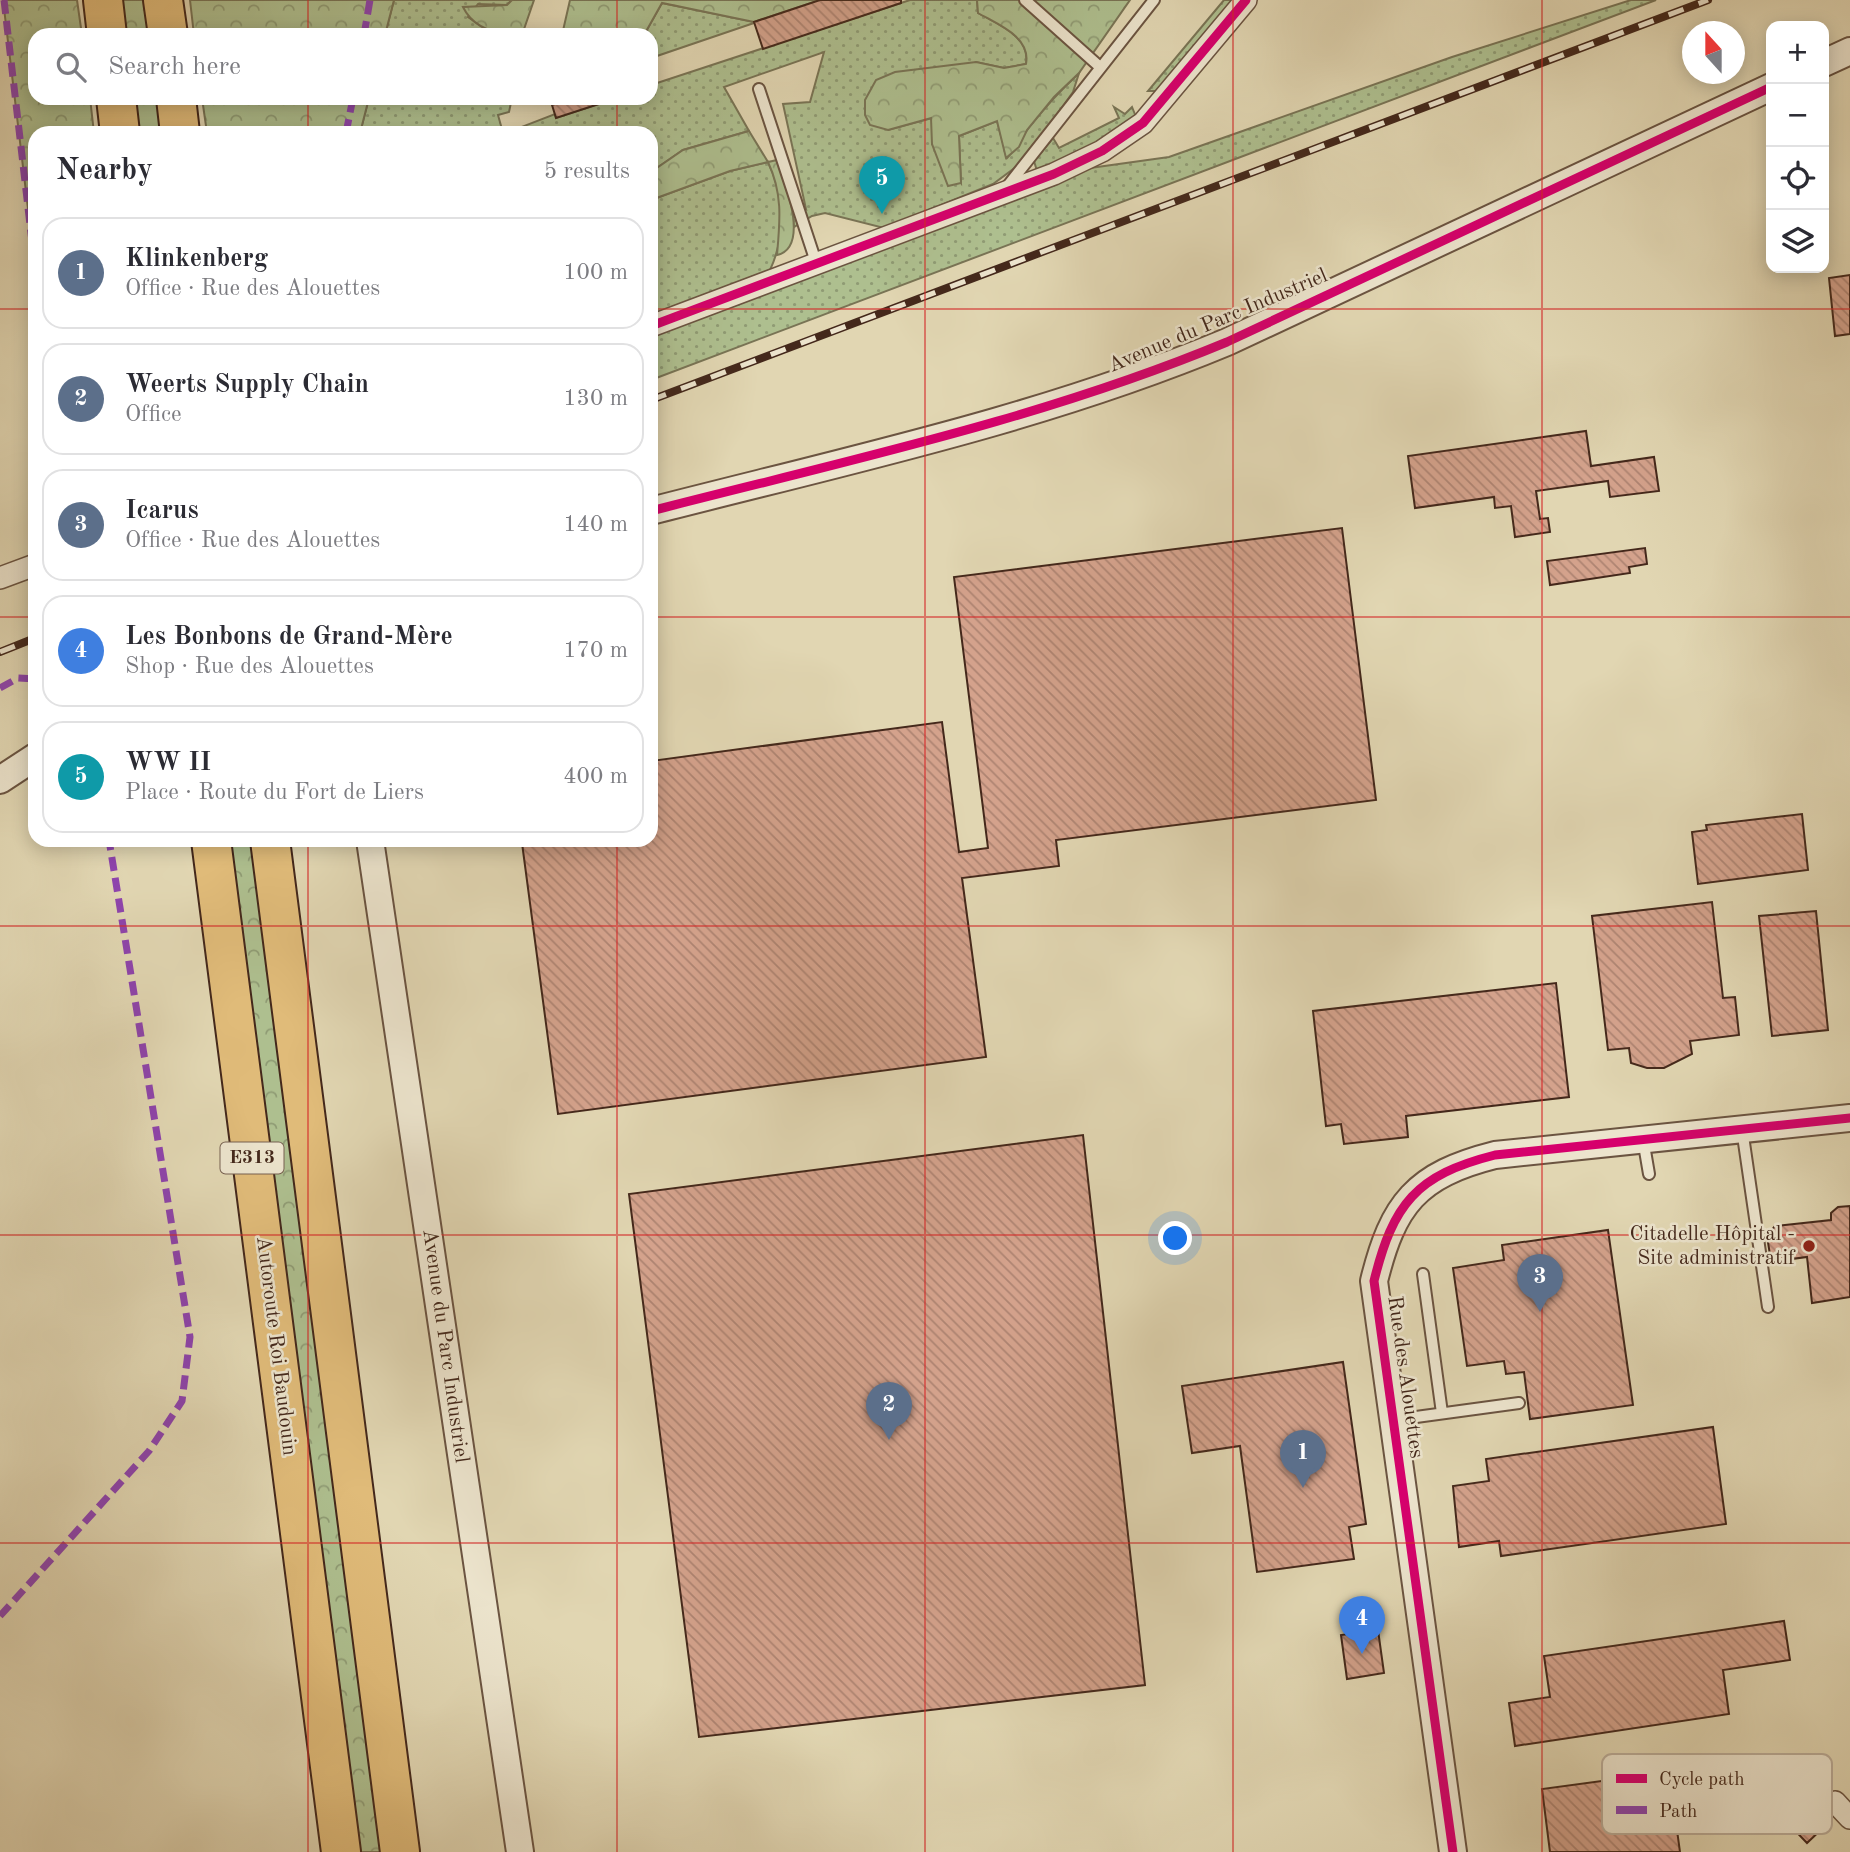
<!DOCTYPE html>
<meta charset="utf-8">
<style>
:root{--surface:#fff;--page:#f7f7f7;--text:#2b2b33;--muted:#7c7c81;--line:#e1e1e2;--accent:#8f2418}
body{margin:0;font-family:"Old Standard TT",serif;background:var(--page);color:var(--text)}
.controls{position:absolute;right:21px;top:21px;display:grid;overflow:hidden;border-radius:14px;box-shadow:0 4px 18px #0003}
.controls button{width:63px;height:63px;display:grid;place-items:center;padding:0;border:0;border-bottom:2px solid var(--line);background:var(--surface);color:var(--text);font:35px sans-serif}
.compass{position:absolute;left:1682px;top:21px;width:63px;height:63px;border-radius:50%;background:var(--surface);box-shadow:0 4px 18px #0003;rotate:339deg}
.you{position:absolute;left:1176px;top:1239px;width:24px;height:24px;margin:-18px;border:5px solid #fff;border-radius:50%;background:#1a73e8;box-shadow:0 0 0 10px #1a73e833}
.badge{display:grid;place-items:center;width:46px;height:46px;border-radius:50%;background:var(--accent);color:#fff;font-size:23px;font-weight:700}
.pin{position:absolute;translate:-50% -58px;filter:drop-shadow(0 2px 4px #0008)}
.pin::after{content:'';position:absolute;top:37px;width:24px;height:21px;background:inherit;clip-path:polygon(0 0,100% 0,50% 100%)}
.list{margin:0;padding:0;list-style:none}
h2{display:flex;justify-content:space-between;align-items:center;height:91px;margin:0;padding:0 28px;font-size:30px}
h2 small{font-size:23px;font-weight:400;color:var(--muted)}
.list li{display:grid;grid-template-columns:46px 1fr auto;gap:21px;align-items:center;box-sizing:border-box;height:112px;margin:0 14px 14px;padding:0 14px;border:2px solid var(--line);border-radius:21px}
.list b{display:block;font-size:26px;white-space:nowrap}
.list p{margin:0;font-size:23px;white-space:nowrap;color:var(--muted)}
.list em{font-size:23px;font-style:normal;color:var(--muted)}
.icon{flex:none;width:38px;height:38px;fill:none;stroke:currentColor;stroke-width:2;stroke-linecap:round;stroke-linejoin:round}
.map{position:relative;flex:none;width:1850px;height:1852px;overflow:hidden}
.search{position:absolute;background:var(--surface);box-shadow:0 4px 18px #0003;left:28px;top:28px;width:630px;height:77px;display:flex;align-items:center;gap:18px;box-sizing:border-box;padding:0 24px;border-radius:21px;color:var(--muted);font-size:26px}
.panel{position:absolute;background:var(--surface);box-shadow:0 4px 18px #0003;left:28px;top:126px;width:630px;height:721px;border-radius:21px}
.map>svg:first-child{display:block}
.grass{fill:url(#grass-dots);stroke:#797455;stroke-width:2}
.forest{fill:url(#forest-crowns);stroke:#797455;stroke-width:2}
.building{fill:url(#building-back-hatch);stroke:#44281b;stroke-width:2}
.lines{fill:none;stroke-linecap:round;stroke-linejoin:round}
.service-casing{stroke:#6b5441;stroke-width:14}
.minor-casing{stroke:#6b5441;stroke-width:24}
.tertiary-casing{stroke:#6b5441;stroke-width:30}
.motorway-casing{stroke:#44281b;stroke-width:42}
.service{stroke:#ece4cd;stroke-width:10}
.minor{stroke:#ece4cd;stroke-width:21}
.tertiary{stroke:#ece4cd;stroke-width:26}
.motorway{stroke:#e0bb79;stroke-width:38}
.rail-casing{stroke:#44281b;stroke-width:8}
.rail{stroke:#ece4cd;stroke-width:5;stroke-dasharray:16;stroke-linecap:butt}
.quiet{stroke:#8e44ad;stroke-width:7;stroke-dasharray:14 7;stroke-linecap:butt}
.cycleway-casing{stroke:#ece4cd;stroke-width:13}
.cycleway{stroke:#d6006c;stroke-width:9}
.grid{fill:none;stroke:#d62828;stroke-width:2;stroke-opacity:0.55}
.poi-dot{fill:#8f2418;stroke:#ece4cd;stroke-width:2.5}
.labels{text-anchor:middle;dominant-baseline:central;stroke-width:5;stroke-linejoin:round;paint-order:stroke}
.shield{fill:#ece4cd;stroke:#766050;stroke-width:2}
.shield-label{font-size:19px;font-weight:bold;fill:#44281b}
.street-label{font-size:21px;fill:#44281b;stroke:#ece4cd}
.poi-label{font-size:21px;fill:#44281b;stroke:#ece4cd;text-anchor:end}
.key{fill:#ece4cd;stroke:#baac98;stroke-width:2}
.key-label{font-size:19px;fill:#44281b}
</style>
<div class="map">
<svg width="1850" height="1852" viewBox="0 0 1850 1852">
<defs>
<pattern id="grass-dots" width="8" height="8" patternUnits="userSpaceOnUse" patternTransform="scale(1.75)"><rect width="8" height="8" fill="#aebf8f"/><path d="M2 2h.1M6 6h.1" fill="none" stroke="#8f9b74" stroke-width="1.8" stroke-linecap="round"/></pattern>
<pattern id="forest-crowns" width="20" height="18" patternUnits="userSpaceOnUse" patternTransform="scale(1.75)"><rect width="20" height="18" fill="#aebf8f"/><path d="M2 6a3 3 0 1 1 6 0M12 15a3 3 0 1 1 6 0" fill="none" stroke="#8f9b74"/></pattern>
<pattern id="building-back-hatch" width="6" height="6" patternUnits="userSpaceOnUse" patternTransform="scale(1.75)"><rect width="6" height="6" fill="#d4a28c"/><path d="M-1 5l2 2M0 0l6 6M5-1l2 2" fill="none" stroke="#ae8472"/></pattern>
</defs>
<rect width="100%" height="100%" fill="#e1d6b2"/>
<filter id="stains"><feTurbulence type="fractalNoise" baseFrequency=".00286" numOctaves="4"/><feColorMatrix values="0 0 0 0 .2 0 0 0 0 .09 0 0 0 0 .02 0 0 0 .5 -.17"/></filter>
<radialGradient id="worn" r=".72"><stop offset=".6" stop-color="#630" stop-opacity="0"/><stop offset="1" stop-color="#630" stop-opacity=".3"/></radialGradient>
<!-- grass -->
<path class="grass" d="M394,0H512L507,5L478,4L468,17L494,35H385Z
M910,0H977L978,13C999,25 1031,37 1026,64L1004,68L976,62L888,130L932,118V144L961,183L959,136L997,121L1007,158C1017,148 1021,138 1030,126C1045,107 1061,90 1079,73L1073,92L1033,148L1020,164L993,184L884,228L825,213L812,216L794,227L791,201L806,209L783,104L810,102L824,52L724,87L749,131L683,150L651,172V133H506L555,114L556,118L616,98H651V85Z
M1224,0H1237L1162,91H1148Z
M1631,0H1656L651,380V335L1083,169L1169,157L1452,57Z
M662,3L754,22V23L651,58V35H644Z
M369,98H512L509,112L498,115L503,133H360Z
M1114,107L1125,114L1132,107L1136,117L1121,132L1037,171L1034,161L1053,138L1059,148L1119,118Z
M768,162C784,195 786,236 770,270L651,317V200L730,171Z"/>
<!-- forest -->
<path class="forest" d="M3,0H77L82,35H35V98H90L94,133H35V267Z
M115,0H151L156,35H120Z
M190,0H394L385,35H194Z
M512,0H534L522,35C500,35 474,30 463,7L507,5Z
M570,0H820L754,22L662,3L644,35H562Z
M977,0H1130L1079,73L1054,97L1027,130L1019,147L1006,158L997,121L959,136L961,183L948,186L932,144L931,118L888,130L870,125L865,115V100L876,80L895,72L976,62L1004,68L1026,64C1031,37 999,25 978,13Z
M128,98H164L169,133H133Z
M202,98H369L360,133H207Z
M749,131L768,162L777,160C784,180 811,247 777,255C780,221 783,194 768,162L730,171L651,200V172L683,150Z
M223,840H259L386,1852H354Z"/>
<!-- building -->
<path class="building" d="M820,0H901V3L763,49L754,22Z
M573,98H607L608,101L556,118L552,105Z
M1850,275V334L1835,336L1829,278Z
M1586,431L1591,466L1654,457L1659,491L1610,497L1608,481L1536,491L1540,519L1548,518L1550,532L1515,537L1511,506L1495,508L1494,497L1415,508L1408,456Z
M1342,528L1376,800L1056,840L1059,866L962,878L986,1057L558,1114L522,843L545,840H651V761L942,722L959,852L988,848L954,577Z
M1645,548L1647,564L1629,567L1630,573L1550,585L1547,561Z
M1802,814L1808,870L1698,884L1692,832L1707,830L1706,825Z
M1712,902L1723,998L1735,997L1739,1035L1690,1041L1692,1054L1664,1068H1647L1631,1063L1629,1048L1608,1050L1592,916Z
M1816,911L1828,1030L1772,1036L1759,916Z
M1556,983L1569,1097L1406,1116L1408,1137L1344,1144L1341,1124L1326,1126L1313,1011Z
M1083,1135L1145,1685L699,1737L629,1194Z
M1850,1206V1297L1812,1303L1807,1257L1777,1261L1770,1255L1767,1236L1775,1226L1831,1220V1213L1838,1207Z
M1608,1230L1633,1405L1530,1419L1524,1372L1506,1374L1504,1361L1467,1366L1453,1268L1504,1260L1502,1245Z
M1343,1362L1366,1524L1349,1527L1354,1559L1257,1572L1240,1446L1192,1453L1182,1386Z
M1713,1427L1726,1524L1501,1556L1499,1541L1459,1547L1453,1486L1489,1481L1486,1459Z
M1784,1621L1790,1660L1723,1670L1729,1714L1515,1746L1509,1703L1550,1697L1544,1656Z
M1378,1630L1384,1673L1347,1679L1341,1635Z
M1669,1772L1680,1852H1550L1542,1789Z
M1802,1803L1826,1825L1807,1843L1785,1820Z"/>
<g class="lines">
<!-- service casing -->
<g class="service-casing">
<path id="service" d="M1025,0L1100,67
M759,89L816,262
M1006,188L1154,0
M1742,1129L1768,1307
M1643,1139L1649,1174
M1423,1274L1442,1413
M1394,1420L1519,1403"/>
</g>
<!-- minor casing -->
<g class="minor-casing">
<path id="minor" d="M651,326L1054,174L1102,151L1143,123L1246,0
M0,578L35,565
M1835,1802L1850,1818"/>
</g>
<!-- tertiary casing -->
<g class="tertiary-casing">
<path id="tertiary" d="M1824,63L1850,51
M651,511C845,461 1042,419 1227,342L1771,87
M0,780L35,757
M370,840L520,1852
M1453,1852L1374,1281C1393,1204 1416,1175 1495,1155L1850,1118"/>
</g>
<!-- motorway casing -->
<g class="motorway-casing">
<path id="motorway" d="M103,0L107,35
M163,0L168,35
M116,98L120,133
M176,98L180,133
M211,840L341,1852
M270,840L400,1852"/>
</g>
<!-- service -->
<use href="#service" class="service"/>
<!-- minor -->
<use href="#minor" class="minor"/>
<!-- tertiary -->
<use href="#tertiary" class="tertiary"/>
<!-- motorway -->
<use href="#motorway" class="motorway"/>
<!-- rail casing -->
<g class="rail-casing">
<path id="rail" d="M651,400L1708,0
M0,652L35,638"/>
</g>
<!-- rail -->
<use href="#rail" class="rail"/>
<!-- quiet -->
<path class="quiet" d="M4,0L35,268
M364,35L370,0
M346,133L353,98
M0,688L18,678L35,679
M0,1616L149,1451L182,1401L190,1337L109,840"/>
<!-- cycleway casing -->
<g class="cycleway-casing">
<path id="cycleway" d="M651,326L1054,174L1102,151L1143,123L1246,0
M651,511C845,461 1042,419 1227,342L1771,87
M1453,1852L1374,1281C1393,1204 1416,1175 1495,1155L1850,1118"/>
</g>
<!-- cycleway -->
<use href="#cycleway" class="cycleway"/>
</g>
<!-- grid -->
<path class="grid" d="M308,0V35M617,0V35M925,0V1852M1233,0V1852M1542,0V1852M308,98V133M617,98V133M0,309H35M651,309H1850M0,617H35M651,617H1850M308,840V1852M617,840V1852M0,926H1850M0,1235H1850M0,1543H1850"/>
<!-- markers -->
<circle class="poi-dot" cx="1809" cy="1246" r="7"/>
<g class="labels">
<!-- shield labels -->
<rect class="shield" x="220.5" y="1142.5" width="63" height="31" rx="5"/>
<g class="shield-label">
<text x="252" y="1158">E313</text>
</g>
<!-- street labels -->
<g class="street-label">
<text transform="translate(1218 321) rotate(-23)">Avenue du Parc Industriel</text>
<text transform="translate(276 1346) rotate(83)">Autoroute Roi Baudouin</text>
<text transform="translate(445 1346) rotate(82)">Avenue du Parc Industriel</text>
<text transform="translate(1405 1377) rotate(82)">Rue des Alouettes</text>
</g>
<!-- poi labels -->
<g class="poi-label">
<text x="1795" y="1234">Citadelle Hôpital -<tspan x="1795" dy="24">Site administratif</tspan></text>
</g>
</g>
<!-- legend -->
<rect x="1602" y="1754" width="230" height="80" rx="10" class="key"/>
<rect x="1616" y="1774" width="31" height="9" fill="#d6006c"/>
<rect x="1616" y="1806" width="31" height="8" fill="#8e44ad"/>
<g class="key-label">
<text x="1659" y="1785">Cycle path</text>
<text x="1659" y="1817">Path</text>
</g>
<rect width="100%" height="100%" filter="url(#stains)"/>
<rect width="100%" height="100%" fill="url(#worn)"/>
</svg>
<div class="controls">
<button>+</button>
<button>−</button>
<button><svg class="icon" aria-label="locate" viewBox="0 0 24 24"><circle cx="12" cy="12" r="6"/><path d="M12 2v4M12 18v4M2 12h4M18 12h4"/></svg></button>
<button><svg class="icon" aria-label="layers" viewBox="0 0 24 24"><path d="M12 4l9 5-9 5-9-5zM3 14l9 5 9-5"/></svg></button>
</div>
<svg class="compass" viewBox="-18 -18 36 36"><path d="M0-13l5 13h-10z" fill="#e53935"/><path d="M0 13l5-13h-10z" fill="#7c7c81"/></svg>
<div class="you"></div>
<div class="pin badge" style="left:1303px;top:1488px;background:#5c6f8a">1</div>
<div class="pin badge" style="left:889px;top:1440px;background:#5c6f8a">2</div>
<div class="pin badge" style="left:1540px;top:1312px;background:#5c6f8a">3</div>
<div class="pin badge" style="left:1362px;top:1654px;background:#3f7fe0">4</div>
<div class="pin badge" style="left:882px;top:214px;background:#0f9aa8">5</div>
<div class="search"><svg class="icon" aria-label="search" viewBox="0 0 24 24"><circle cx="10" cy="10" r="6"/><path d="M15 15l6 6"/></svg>Search here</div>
<section class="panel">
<h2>Nearby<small>5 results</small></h2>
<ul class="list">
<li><span class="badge" style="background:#5c6f8a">1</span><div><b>Klinkenberg</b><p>Office · Rue des Alouettes</p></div><em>100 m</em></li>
<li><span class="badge" style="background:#5c6f8a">2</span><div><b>Weerts Supply Chain</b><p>Office</p></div><em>130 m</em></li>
<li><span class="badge" style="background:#5c6f8a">3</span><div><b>Icarus</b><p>Office · Rue des Alouettes</p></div><em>140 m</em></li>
<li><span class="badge" style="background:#3f7fe0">4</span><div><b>Les Bonbons de Grand-Mère</b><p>Shop · Rue des Alouettes</p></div><em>170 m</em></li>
<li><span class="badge" style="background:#0f9aa8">5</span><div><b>WW II</b><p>Place · Route du Fort de Liers</p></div><em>400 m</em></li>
</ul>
</section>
</div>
